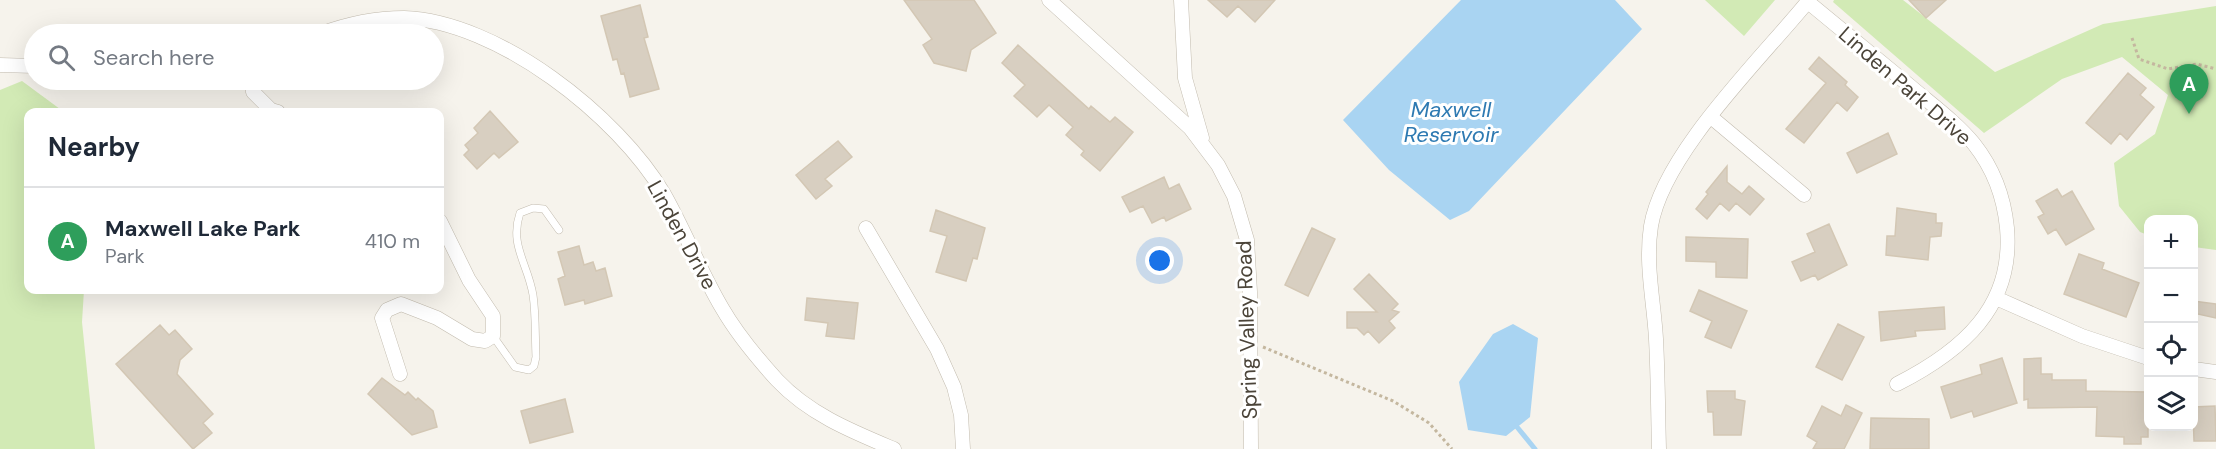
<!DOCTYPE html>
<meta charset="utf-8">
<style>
:root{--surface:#fff;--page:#f6f6f7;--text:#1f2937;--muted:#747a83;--line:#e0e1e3;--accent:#2563eb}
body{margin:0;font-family:"DM Sans",sans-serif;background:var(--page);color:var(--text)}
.controls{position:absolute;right:18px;bottom:18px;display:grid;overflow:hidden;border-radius:12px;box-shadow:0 6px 24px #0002}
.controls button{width:54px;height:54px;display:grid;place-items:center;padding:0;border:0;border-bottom:2px solid var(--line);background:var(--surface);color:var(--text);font:30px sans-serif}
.you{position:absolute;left:1160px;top:261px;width:21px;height:21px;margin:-15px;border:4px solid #fff;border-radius:50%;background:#1a73e8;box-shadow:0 0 0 9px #1a73e833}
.badge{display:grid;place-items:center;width:39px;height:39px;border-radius:50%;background:var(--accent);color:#fff;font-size:20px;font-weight:700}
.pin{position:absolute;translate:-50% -50px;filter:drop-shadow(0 2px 3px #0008)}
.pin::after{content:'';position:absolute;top:32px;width:21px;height:18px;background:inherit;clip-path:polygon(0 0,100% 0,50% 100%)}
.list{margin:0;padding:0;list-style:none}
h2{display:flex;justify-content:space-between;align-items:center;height:78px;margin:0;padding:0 24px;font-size:26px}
h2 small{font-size:20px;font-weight:400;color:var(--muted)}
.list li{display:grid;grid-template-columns:39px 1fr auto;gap:18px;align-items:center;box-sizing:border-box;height:108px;padding:0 24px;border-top:2px solid var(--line)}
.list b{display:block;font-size:22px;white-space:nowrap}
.list p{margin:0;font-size:20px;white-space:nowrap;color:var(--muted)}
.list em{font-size:20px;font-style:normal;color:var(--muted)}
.icon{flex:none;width:33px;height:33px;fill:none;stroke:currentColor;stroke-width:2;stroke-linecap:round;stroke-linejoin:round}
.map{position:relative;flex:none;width:2216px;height:449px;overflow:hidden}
.search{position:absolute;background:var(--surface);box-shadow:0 6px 24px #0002;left:24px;top:24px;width:420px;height:66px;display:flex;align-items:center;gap:15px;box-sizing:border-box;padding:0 21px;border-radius:33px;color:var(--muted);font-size:22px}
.panel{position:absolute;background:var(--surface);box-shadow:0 6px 24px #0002;left:24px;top:108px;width:420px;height:186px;border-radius:12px}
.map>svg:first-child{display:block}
.green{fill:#d2eab5}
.water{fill:#a9d4f2}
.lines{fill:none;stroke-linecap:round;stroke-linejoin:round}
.stream{stroke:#a9d4f2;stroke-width:5}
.building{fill:#d8cfc1;stroke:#d3c7b4;stroke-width:1.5}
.service-casing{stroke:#c2bbae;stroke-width:8}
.minor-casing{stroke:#c2bbae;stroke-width:15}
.path{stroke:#c4b79f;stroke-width:3;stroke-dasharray:3 3;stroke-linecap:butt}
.service{stroke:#fff;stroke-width:7}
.minor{stroke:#fff;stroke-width:14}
.labels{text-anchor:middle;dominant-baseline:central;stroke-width:6;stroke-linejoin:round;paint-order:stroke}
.street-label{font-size:21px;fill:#4b4439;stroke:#fff}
.water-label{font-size:22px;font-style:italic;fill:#2e7ab2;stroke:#fff}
</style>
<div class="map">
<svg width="2216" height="449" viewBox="0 0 2216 449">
<rect width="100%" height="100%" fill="#f6f3ec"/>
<!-- green -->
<path class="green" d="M1705,0H1775L1744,36Z
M1834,0H1903L1995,72L2103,24L2216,6V250L2194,247V219H2148V235L2140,232L2119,206L2114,163L2155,134L2168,95L2122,57L2062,79L1984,133L1833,2Z
M22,81L64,112H28V290H84L82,322L95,449H0V90Z"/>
<!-- water -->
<path class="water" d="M1461,0H1615L1642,29L1469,211L1450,220L1389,170L1343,120Z
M1513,324L1538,338L1530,417L1506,436L1468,430L1459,382L1493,334Z"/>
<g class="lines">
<!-- stream -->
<path class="stream" d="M1517,427L1535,449"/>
</g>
<!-- building -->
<path class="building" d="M904,0H974L996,33L971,50L966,71L934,63L923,45L932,39Z
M1208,0H1275L1255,22L1238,6L1227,17Z
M1909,0H1946L1926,18Z
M640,5L648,37L644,38L659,89L630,97L624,73L621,74L617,59L613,60L601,16Z
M1018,45L1089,109L1091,106L1110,122L1115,117L1133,132L1100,171L1081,155L1084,151L1066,135L1073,127L1049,105L1037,117L1014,96L1025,85L1002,63Z
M1819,57L1847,82L1845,85L1858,97L1847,111L1837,102L1804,143L1786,129L1826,83L1809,69Z
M2128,73L2146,88L2140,95L2154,107L2127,140L2120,133L2111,144L2086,123Z
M490,111L518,142L499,158L494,153L477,169L464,155L469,150L465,145L478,133L474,128Z
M1888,133L1897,154L1857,173L1847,153Z
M838,141L852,157L825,179L832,186L816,199L796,175Z
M1727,166V182L1742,194L1749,186L1764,199L1750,215L1736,203L1729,211L1720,203L1707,219L1696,209L1708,194L1706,192Z
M1164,177L1169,189L1179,184L1191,209L1166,221L1164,217L1152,223L1143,206L1130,212L1122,197Z
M2057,189L2062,197L2072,191L2094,229L2066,245L2056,229L2048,234L2038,217L2044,214L2036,201Z
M1897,208L1936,214V223H1942L1941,236L1930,237L1928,260L1886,255L1887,236H1895Z
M936,210L985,228L977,259L973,258L966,281L936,272L947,236L930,231Z
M1829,224L1847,265L1818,280L1815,275L1801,281L1792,262L1815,252L1807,234Z
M1312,228L1335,239L1308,296L1285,285Z
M1686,237L1748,239L1747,278L1716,277V262L1686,261Z
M579,246L584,265L593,262L596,271L605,268L612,296L585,304L584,300L565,305L558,279L565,276L558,252Z
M2079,254L2104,263L2102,269L2139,283L2126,317L2064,294Z
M1369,274L1398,304L1392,310L1399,312L1389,321L1395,328L1379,343L1368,331L1364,335L1357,328H1347V312H1377L1354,289Z
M1699,290L1747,311L1731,348L1705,337L1712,321L1690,311Z
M807,298L858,303L854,339L826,336L828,323L805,320Z
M2193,301L2216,304V318L2193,313Z
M1944,307L1945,329L1915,331L1916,336L1881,341L1879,312Z
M1838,324L1864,337L1842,380L1816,367Z
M160,325L169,335L175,330L192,349L180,360L177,374L213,414L203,423L212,433L193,449L116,364Z
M2002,358L2017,403L1974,417L1972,411L1951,418L1941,387L1982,374L1980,365Z
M2041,358V374H2052V380H2086V391L2148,392V437H2141V444H2124V437L2096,436L2097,407L2028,408V399L2024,400V359Z
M382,378L405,395L408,392L416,400L418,398L433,411L437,427L412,435L368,394Z
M1707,391H1735V399L1745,401L1741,435H1714L1713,412H1708Z
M565,399L573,432L530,443L521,411Z
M1846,405L1862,413L1844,449H1813L1817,442L1807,436L1822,406L1841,416Z
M2215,406L2216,441H2194L2193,407Z
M1871,418L1929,419V449H1870Z"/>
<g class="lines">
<!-- service casing -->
<g class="service-casing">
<path id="service" d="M493,336L515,367L529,370L534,366L536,357C535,337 536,315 533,295C528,264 509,245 520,213L533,208L544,209L559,230"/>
</g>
<!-- minor casing -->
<g class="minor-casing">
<path id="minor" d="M1049,0L1190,128L1218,165L1234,196L1247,240L1250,292L1251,449
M1181,0L1185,78L1202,138
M1808,2C1842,30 1876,58 1910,86C1931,104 1956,122 1974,144C1993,168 2004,197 2007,228C2014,307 1962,351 1897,384
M320,34C347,24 375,18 404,18C498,21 618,116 664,194C685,231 700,271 722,308C737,334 757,358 777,380C809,414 851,431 894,449
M0,65L34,66
M252,80L253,92L271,110L278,112
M1711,117L1804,195
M866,228L937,349L954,387L961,415L963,449
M1996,298L2082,336L2148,358
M2194,369L2216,372
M400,374L382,318L387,310L401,304L437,318L472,339L485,341L493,336V316L469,280L440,221
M1659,449C1658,413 1658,376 1656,339C1654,302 1645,264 1651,226C1663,153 1762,58 1809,0"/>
</g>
<!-- path -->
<path class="path" d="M2132,38L2139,59L2168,69L2197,64L2216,69
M1263,347L1393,401L1429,423L1452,449"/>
<!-- service -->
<use href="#service" class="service"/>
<!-- minor -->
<use href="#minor" class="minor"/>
</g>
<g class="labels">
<!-- street labels -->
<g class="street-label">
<text transform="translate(1905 86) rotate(41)">Linden Park Drive</text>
<text transform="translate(682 235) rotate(61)">Linden Drive</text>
<text transform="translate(1247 330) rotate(-92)">Spring Valley Road</text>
</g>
<!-- water labels -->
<g class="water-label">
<text x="1451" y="109">Maxwell<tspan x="1451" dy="25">Reservoir</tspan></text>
</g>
</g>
</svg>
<div class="controls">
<button>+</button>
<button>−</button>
<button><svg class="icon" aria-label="locate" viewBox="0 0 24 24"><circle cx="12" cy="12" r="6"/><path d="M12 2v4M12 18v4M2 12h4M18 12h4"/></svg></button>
<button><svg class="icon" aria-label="layers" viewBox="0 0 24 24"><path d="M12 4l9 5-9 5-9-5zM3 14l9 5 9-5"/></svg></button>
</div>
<div class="you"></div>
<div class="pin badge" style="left:2189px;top:114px;background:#2e9e5b">A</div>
<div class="search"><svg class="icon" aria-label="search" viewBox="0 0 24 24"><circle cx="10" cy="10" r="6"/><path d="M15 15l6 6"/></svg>Search here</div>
<section class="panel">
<h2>Nearby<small></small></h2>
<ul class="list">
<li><span class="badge" style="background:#2e9e5b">A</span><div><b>Maxwell Lake Park</b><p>Park</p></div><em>410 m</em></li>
</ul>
</section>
</div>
